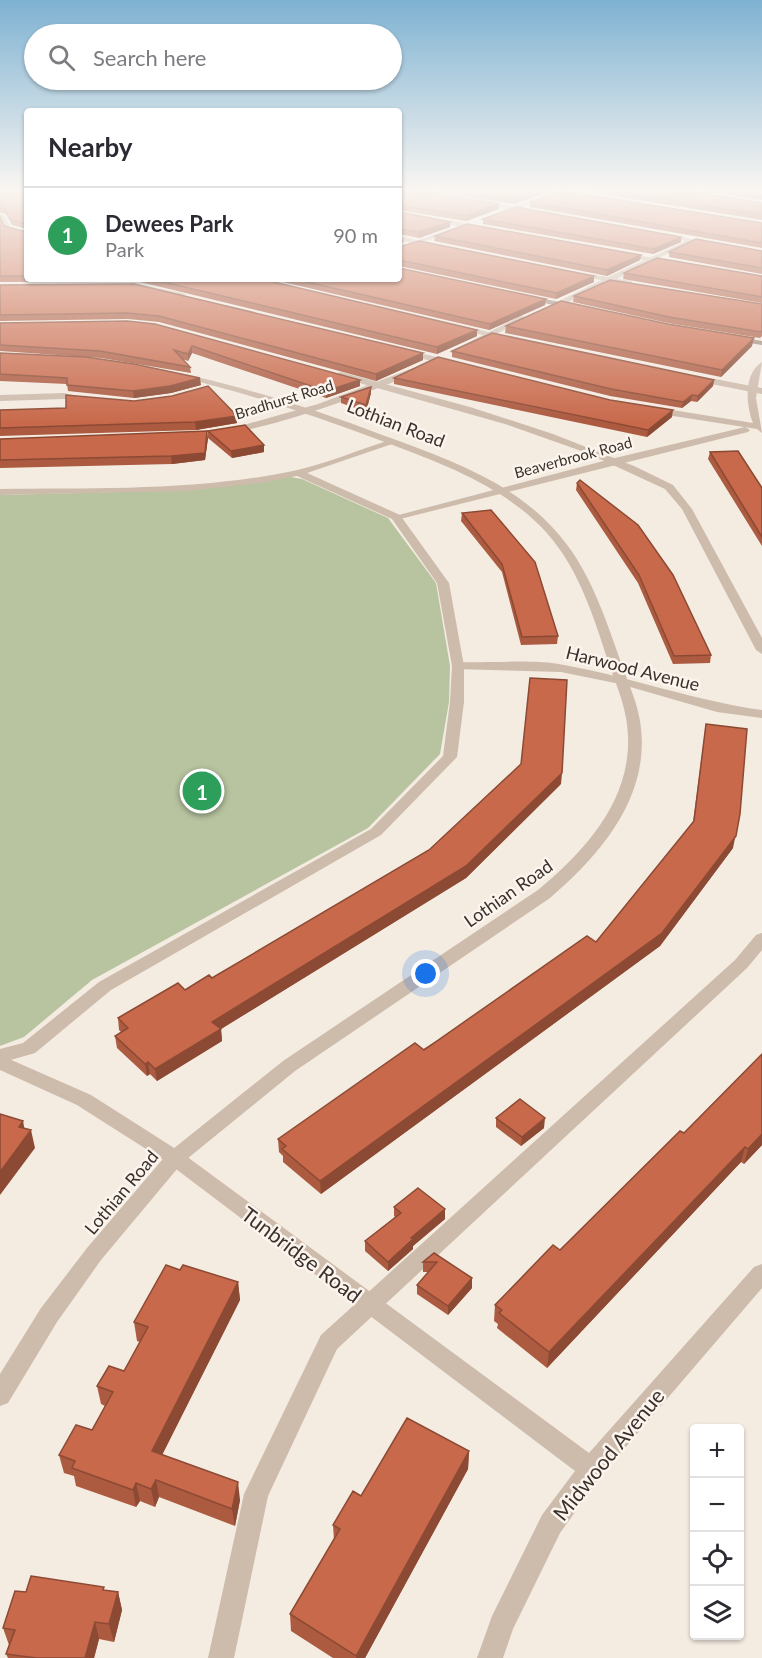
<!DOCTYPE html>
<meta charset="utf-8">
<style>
:root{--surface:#fff;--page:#f7f7f7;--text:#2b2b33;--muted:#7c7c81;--line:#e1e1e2;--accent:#111827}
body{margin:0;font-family:Lato,sans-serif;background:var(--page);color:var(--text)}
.controls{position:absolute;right:18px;bottom:18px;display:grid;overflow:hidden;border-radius:6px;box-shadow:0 2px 4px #0004}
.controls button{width:54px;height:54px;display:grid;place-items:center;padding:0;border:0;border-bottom:2px solid var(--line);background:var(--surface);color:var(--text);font:30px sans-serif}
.you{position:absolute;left:426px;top:974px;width:21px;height:21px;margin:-15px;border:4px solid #fff;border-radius:50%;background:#1a73e8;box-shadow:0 0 0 9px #1a73e833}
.badge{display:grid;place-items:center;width:39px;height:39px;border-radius:50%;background:var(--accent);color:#fff;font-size:20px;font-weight:700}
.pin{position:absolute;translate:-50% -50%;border:3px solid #fff;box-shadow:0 2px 6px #0006}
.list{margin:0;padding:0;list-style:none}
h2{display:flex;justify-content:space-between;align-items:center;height:78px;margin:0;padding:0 24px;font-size:26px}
h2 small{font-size:20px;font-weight:400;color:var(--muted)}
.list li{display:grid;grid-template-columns:39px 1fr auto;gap:18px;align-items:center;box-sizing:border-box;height:96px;padding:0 24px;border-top:2px solid var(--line)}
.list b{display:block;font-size:22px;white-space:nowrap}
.list p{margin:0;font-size:20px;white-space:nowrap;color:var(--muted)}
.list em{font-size:20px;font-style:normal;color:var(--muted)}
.icon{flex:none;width:33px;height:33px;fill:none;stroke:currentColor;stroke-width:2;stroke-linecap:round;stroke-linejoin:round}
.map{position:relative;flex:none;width:762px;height:1658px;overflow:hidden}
.search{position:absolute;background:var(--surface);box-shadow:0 2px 4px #0004;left:24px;top:24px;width:378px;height:66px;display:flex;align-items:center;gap:15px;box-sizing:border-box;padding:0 21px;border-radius:33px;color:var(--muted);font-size:22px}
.panel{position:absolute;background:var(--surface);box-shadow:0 2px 4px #0004;left:24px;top:108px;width:378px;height:174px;border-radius:6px}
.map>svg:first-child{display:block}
.green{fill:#b8c4a0}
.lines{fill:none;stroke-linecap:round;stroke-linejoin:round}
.service{fill:#cdbbac;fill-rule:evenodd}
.minor{fill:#cdbbac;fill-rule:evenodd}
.tertiary{fill:#cdbbac;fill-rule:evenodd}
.secondary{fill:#a18a7d;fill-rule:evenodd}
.wall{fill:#ac5a40}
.shaded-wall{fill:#8c4a34}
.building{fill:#c8694b;stroke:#8c4a34;stroke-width:1.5}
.labels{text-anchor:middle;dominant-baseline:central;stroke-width:5;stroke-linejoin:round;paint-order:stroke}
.far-street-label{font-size:15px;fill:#3b302b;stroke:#fbf5ee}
.street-label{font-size:18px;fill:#3b302b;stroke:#fbf5ee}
.near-street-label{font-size:21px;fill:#3b302b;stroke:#fbf5ee}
</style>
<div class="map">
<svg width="762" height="1658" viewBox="0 0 762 1658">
<rect width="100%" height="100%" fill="#f4ebe1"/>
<!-- green -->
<path class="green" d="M285,476L302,479L388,518L436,583L450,666L449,702L440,754L368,828L92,980L24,1037L0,1046V495L155,491Z"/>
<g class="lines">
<!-- service -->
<path class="service" d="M481,201L532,210L535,212L532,214L479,204Z
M0,214L5,216L10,227L27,231V235L5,229Z
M661,233L715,244L712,246L691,242L617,279L632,281V285L610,282L560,306L553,304L602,280L573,276V272L608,277L686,241L659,236Z
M399,236L437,245L438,246L435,248L399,240Z
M457,325L507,336L511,338L507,340L454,329V325Z
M341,372L470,407L553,434L634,466L673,485L692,509L762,638V654L756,650L682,509L665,489L587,453L505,424L338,377V373Z
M694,375L762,388V394L691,380L690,378Z
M64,393L91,399L87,402L64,399L0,401V395Z
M390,440L398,442L307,473L400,515L449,583L464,666V702L457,757L381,835L111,990L35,1053L0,1063V1049L23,1043L99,982L371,829L443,756L450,702L452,666L437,583L392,519L297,476L261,483L187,491L0,495V489C98,488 197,491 293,471C326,464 358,450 390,440Z
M762,933V950L747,968L337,1349L268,1496L234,1658H208L244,1494L321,1335L735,960L756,935Z"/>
<!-- minor -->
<path class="minor" d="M558,191H566L500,215L495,214Z
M399,211L485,227L488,229L485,231L399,215Z
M451,229L456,230L399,251V247Z
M620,252L670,261L673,263L670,265L618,255Z
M132,283L182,293L186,295L182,297L129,287Z
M521,316L528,318L456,354L449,352Z
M403,349L458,362L459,364L455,367L400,353V349Z
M762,362L756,398L762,433L757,429L654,413L649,410L654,407L753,423C746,405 743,374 762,362Z
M413,368L417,371L416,373C355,398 293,421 228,434L223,431L318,404Z
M745,427L750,430L748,432L396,520L391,517L611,459Z
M458,662C489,663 535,659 564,665C631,677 695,701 762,710V718L717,712L620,684L561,672L454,669L452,666Z
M0,1055L91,1095L182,1153L589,1453L754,1267L762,1264V1288L600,1477L560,1533L513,1629L503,1658H477L492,1616L542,1515L575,1471L168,1163L77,1105L0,1070Z"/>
<!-- tertiary -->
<path class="tertiary" d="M0,353C140,355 255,387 385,436C445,458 509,480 553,528C590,567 605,618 623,668C629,685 637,702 640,721C652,795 602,853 550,898L295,1071L182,1163L101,1260L57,1322L8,1403L0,1406V1374L41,1308L87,1248L168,1153L283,1061L538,890C590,847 639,791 626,718C623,701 617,686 611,670C595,622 581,571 546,532C503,485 440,463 382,441C290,407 197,375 99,363C66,358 33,358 0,357Z"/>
<!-- secondary -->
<path class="secondary" d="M525,295L575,305L579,307L575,309L522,299Z
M734,336L762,341V345L731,340V336Z"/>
</g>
<!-- wall -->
<path class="wall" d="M0,191H27V229L12,225L6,214L0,213Z
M399,191L499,204V209L466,221L399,210Z
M433,191H552L513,204Z
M584,191H690L762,203V220Z
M702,191H762V200Z
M530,202L762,223V248L530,207Z
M399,212L450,227L419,238L399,234Z
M0,216L4,226L26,232L27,231V279H261L477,330V336L437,354L136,281L0,282Z
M483,219L681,237V242L653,254L483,224Z
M435,236L641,255L640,260L607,276L434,241Z
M399,247L594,282L556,299L399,266Z
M762,251V274L669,257V252Z
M624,273L762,276V303L623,279Z
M270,279H399L545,305L489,330Z
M0,285L423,353V360L376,381L159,322L128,319L0,321Z
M574,296L762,304V336L760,338L668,323L573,302Z
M127,321L360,380V386L326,398L192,353L188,361L182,359L190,367L191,373L101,358L0,351V323Z
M506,326L752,346L721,377L505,333Z
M452,351L714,380L713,386L697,402L691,401L682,408L610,396L452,357Z
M0,353L201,385L171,393L134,398L68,391L67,384L0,381Z
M394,378L672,417L647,437L394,384Z
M371,393L366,412L341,403V397Z
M0,410L237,423L196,430L0,436Z
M208,431L264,452L232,458L208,438Z
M208,438L205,460L172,464L0,468V439Z
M710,452L762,488V546L708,459Z
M577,483L711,655L710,663L673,664L638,583L576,490Z
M491,510L558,636L557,644L521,645L502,572L461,521L462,513Z
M706,724L733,848L660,946L321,1194L283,1162V1156L279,1152L278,1139L596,942L693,822Z
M561,784L466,878L221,1029L222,1041L157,1081L150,1074L147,1076L117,1048L115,1036L121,1032L119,1030L118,1018L212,978Z
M762,1054V1145L744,1164L741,1162L547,1368L497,1328L498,1324L494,1321L495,1305L560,1250L684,1133Z
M496,1118L544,1128L521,1146L496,1127Z
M394,1207L445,1219L413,1246V1249L388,1271L365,1251V1241L395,1217L394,1216Z
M434,1253L472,1278V1288L448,1315L417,1294V1285L429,1272H423V1262Z
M180,1270L238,1282L240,1300L162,1455L240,1500L235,1526L159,1497L155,1507L140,1501L136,1507L76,1486L74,1476L64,1473L59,1455L92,1430L105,1406L101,1404L97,1386L124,1371L140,1342L137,1341L134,1322Z
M469,1451L468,1469L365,1658H333L291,1631L290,1614L334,1540L333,1525L361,1496Z
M105,1590L118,1592L122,1610L114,1642L99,1639L94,1658H8L6,1654L9,1645L3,1628L26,1592Z"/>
<!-- shaded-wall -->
<path class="shaded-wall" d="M538,191H552L513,204V200Z
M499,204V209L466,221V216Z
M450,222V227L419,238V232Z
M681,237V242L653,254L654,249Z
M403,238V243L399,245V240Z
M641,255L640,260L607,276V270Z
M594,276V282L556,299L557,293Z
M546,299L545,305L489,330L490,324Z
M477,330V336L437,354V347Z
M754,338L752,346L721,377L722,370Z
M192,346V353L188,361V354Z
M423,353V360L376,381V374Z
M200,378L201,385L171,393L134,398L133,391Z
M360,380V386L326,398V391Z
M714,380L713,386L697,402L698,396Z
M371,387V393L366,412V405Z
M692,395L691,401L682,408L683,402Z
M673,410L672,417L647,437L648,430Z
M237,416V423L196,430L195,422Z
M207,431L208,438L205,460L172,464L171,456Z
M264,445V452L232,458L231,451Z
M562,773L561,784L466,878L221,1029L222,1041L157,1081L155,1069L212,1022Z
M740,814L733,848L660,946L321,1194L320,1181L662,933Z
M148,1062L150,1074L147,1076L145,1064Z
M545,1118L544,1128L521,1146L522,1137Z
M23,1121L26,1137L31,1130L35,1148L0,1195V1172L19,1127Z
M762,1134V1145L744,1164L748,1149Z
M745,1147L741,1162L547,1368L549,1352Z
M445,1209V1219L413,1246V1249L388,1271V1262L411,1238Z
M472,1278V1288L448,1315V1306Z
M238,1282L240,1300L155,1469L152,1451Z
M469,1451L468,1469L365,1658H356V1656Z
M156,1480L159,1497L155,1507L151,1489Z
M238,1482L240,1500L235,1526L232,1509Z
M136,1483L140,1501L136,1507L133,1490Z
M118,1592L122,1610L114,1642L109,1624Z
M95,1622L99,1639L94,1658H85Z"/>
<!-- building -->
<path class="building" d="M0,191H27V224L11,220L5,209L0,208Z
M399,191H423L499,204L466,216L399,205Z
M461,191H538L513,200Z
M563,191L762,223V243L530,202Z
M614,191H690L762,203V215Z
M735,191H762V195Z
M516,207L681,237L654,249L483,219Z
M399,212L450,222L419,232L399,229Z
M0,216L4,226L26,232L27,231V276H0Z
M467,224L641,255L607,270L435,236Z
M696,239L762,251V268L669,252Z
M419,241L594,276L557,293L399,260V247Z
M657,258L762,276V297L624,273Z
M399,268L546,299L490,324L294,279H399Z
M151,279H261L477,330L437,347Z
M610,280L762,304V331L761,332L669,317L574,296Z
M134,284L423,353L376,374L159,316L127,313L0,315V285Z
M561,301L668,324L754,338L722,370L506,326Z
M127,321L155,324L360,380L326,391L192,346L188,354L174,350L190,367L100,351L0,345V323Z
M492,333L714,380L698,396L692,395L683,402L611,389L452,351Z
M0,353L86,357L134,364L200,378L170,386L133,391L67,385V378L0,374Z
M438,357L610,400L673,410L648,430L394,378Z
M208,386L237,416L195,422L0,428V410L66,408V395L134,401L172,396Z
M371,387L366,405L341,397Z
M245,425L264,445L231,451L208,431Z
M207,431L205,453L171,456L0,460V439Z
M738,451L762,488V537L710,452Z
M580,480L638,525L673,575L711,655L674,656L639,575L577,483Z
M491,510L535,562L558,636L522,637L502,564L462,513Z
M530,678L567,680L562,773L466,866L212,1022L221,1029L155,1069L148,1062L145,1064L115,1036L128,1028L118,1018L178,983L185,990L209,975L212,978L429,850L521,764Z
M706,724L747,729L740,814L736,836L662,933L320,1181L282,1149L286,1146L278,1139L415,1043L424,1050L587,936L596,942L694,821Z
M762,1054V1134L748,1149L745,1147L549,1352L499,1313L502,1310L495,1305L553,1245L560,1250L680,1131L684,1133Z
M520,1099L545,1118L522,1137L496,1118Z
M0,1114L23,1121L19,1127L31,1130L0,1172Z
M418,1188L445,1209L411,1238L413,1239L388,1262L365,1241L401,1213L394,1207Z
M434,1253L472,1278L448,1306L417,1285L437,1262H423Z
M166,1265L180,1270L183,1265L238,1282L152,1451L238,1482L232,1509L156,1480L151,1489L136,1483L133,1490L72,1468L75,1461L59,1455L76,1425L92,1430L113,1392L97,1386L109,1366L124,1371L148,1327L134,1322Z
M407,1418L469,1451L356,1656L290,1614L340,1529L333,1525L353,1491L361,1496Z
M31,1576L104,1587L103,1590L118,1592L109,1624L95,1622L85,1658H36L6,1654L15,1630L3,1628L15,1591L26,1592Z"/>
<!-- sky -->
<linearGradient id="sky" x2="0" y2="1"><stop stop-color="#7eb2d2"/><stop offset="0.45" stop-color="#faf6f2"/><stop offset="1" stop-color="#faf6f2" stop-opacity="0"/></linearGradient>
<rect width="762" height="423" fill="url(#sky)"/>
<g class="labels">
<!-- far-street labels -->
<g class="far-street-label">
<text transform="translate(284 399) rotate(-17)">Bradhurst Road</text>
<text transform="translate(573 457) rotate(-15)">Beaverbrook Road</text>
</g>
<!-- street labels -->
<g class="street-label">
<text transform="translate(396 423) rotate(21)">Lothian Road</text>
<text transform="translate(633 668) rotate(14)">Harwood Avenue</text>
<text transform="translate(508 893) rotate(-35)">Lothian Road</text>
<text transform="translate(121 1192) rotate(-50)">Lothian Road</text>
</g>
<!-- near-street labels -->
<g class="near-street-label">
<text transform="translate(302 1254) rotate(37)">Tunbridge Road</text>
<text transform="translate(608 1454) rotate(-51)">Midwood Avenue</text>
</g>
</g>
</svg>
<div class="controls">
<button>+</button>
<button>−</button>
<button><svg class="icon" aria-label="locate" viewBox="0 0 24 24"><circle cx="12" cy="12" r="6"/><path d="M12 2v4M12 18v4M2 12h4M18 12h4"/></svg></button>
<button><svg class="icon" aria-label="layers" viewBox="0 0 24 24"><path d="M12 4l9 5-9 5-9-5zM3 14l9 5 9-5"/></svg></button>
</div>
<div class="you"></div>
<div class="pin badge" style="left:202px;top:791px;background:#2e9e5b">1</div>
<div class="search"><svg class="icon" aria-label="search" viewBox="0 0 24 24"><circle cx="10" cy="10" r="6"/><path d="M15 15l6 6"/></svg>Search here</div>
<section class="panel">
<h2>Nearby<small></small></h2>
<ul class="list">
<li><span class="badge" style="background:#2e9e5b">1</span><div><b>Dewees Park</b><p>Park</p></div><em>90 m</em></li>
</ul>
</section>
</div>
